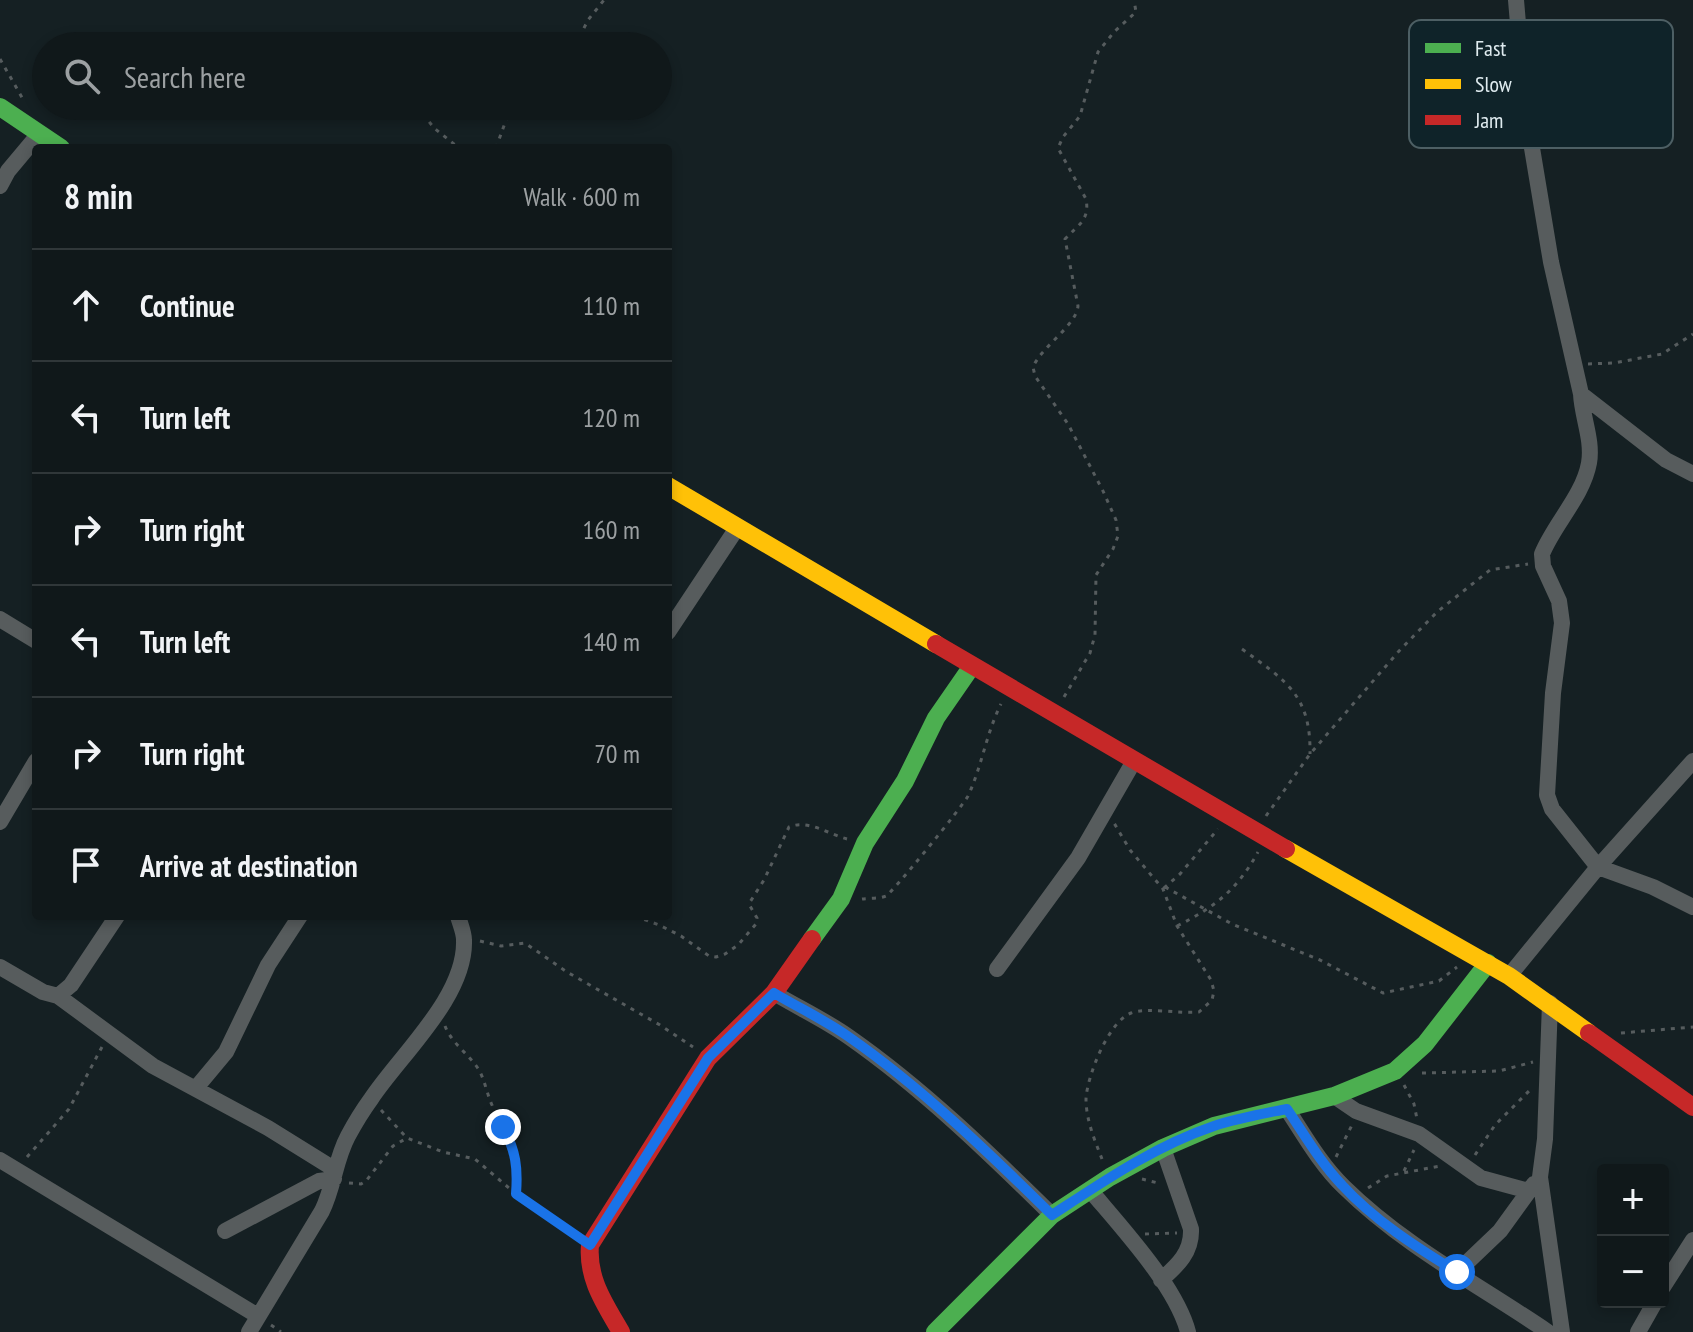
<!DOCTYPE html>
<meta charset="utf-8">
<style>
:root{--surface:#10181a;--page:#192123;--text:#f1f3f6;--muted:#9ca0a2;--line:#303739}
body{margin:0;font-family:"PT Sans Narrow",sans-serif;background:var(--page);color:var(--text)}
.controls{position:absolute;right:24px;bottom:24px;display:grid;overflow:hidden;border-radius:8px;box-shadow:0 4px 12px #0003}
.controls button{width:72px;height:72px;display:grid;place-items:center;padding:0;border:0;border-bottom:2px solid var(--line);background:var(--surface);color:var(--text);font:40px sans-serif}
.stop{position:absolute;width:24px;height:24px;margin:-18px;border:6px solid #1a73e8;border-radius:50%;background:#fff}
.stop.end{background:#1a73e8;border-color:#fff;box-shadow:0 2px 8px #0008}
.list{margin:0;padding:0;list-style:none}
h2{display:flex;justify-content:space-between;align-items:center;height:104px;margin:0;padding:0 32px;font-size:34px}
h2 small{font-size:26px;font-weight:400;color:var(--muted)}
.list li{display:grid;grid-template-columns:52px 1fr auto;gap:24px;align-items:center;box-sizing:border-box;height:112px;padding:0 32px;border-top:2px solid var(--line)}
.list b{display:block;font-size:30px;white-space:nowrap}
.list em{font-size:26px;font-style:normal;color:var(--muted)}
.icon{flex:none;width:44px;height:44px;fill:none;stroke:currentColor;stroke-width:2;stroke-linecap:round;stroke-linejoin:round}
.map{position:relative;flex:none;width:1693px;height:1332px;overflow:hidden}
.search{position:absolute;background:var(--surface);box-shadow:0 4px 12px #0003;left:32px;top:32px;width:640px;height:88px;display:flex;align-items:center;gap:20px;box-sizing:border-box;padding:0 28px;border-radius:44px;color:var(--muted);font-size:30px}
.panel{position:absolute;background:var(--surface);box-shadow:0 4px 12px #0003;left:32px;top:144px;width:640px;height:776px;border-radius:8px}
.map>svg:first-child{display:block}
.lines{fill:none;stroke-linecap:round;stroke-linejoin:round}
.path{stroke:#565c5e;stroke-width:3;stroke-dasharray:4 6;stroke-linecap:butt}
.street{stroke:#575c5d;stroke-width:16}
.fast{stroke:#4caf50;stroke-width:18}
.slow{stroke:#ffc107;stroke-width:18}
.jam{stroke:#c62828;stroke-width:18}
.route{stroke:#1a73e8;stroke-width:10}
.key{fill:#0f2329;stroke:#4d5f64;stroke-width:2}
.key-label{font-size:22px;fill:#dfebef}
</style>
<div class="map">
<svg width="1693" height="1332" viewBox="0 0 1693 1332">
<rect width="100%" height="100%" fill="#152023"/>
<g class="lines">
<!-- path -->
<path class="path" d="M575,46L588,20L604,0
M0,59L24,101
M417,106L434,128L459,148
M496,148L511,106
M1588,364L1614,363L1662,354L1693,334
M1242,649C1286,681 1311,695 1310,754
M1064,697L1090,653L1095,635L1096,575L1113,549L1118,536L1116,520L1103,491L1068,424L1035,376L1033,367C1042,346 1076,326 1078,306L1065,239C1078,225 1090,220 1086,199L1058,148L1063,137L1080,116L1098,52L1114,32L1136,12L1134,0
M1266,816L1310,754L1399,651L1437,612L1490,570L1528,564
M1165,887L1232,924L1320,960L1383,993L1439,981L1457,967
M1164,888L1180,874L1218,829
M862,899C869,898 879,899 886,896C892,893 963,806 968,796C982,766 986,734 1001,704
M635,916L659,925L681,936L709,956L716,957L725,954L738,945L756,924L757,918L750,906V902L764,880L789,827C808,819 828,834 847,839
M1177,926C1215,907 1237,890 1258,852
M480,941L501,946L525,943L567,972L660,1025L693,1047
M445,1026C452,1044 469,1054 479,1070C485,1081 487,1094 492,1105C508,1143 519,1150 516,1194
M1621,1033L1693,1027
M1422,1073L1499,1071L1533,1062
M1404,1085L1414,1104L1417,1119
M381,1110L407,1138
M1475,1155L1495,1125L1532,1088
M27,1157L69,1109L103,1045
M1336,1157L1352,1125
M1102,1159C1095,1141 1086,1120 1086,1099C1087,1077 1108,1022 1131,1013C1147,1007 1180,1014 1199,1012L1212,1000L1214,991L1211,980L1177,926L1163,889L1130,850L1114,823
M1404,1171L1414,1150
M1142,1179L1158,1183
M349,1183L361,1184L366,1181L393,1146L407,1138L443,1152L475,1159L516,1194L576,1235
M1368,1188L1387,1176L1440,1166
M1145,1234L1177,1233
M271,1325L281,1332"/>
<!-- street -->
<path class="street" d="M1516,0L1525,106L1551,262L1581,394L1666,460L1693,474
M0,186L8,171L39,134
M1581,394C1582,417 1593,440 1589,463C1583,496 1554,524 1542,554L1543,566L1559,601L1562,623L1553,693L1547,795L1552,809L1598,867L1653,887L1693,907
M0,619L36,641
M668,632L737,528
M0,822L36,761
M0,967L43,992L58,996L71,985L117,916
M997,969L1078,858L1134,761
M1509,976L1598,867L1693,761
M774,993C799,1008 825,1020 849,1037C922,1088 988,1152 1052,1215
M58,996L153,1066L268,1128L334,1169
M1550,1003L1545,1139L1540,1177L1562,1332
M196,1088L226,1052L268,965L300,916
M1334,1096L1356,1111L1419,1134L1481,1178L1529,1191
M1287,1109C1304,1135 1321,1165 1344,1187C1404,1246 1479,1285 1548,1332
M0,1160L258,1316
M1090,1190C1121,1227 1176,1286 1188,1332
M225,1231L319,1181L334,1179
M1457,1272L1500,1231L1534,1184
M1161,1280C1178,1265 1192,1252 1191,1229L1163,1148
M1663,1287L1693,1240
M249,1332L322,1211C334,1187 335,1160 348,1136C355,1123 363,1110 371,1099C400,1055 466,997 464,940C464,932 460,924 458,916
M1638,1332L1655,1302"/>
<!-- fast -->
<path class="fast" d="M0,107L61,148
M812,939L841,899L865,843L905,781L936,718L972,666
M935,1332L1052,1215L1110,1177L1163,1148L1214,1126L1334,1096L1395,1071L1425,1044L1488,963"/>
<!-- slow -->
<path class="slow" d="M668,486L936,644
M1286,849L1509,976L1589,1033"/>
<!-- jam -->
<path class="jam" d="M936,644L1286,849
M1589,1033L1693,1107
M621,1332C605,1304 587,1279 590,1245L708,1058L774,993L812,939"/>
</g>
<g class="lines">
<!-- route -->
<path class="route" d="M503,1127C516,1151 518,1168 516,1194L590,1245L708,1058L774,993C799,1008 825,1020 849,1037C922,1088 988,1152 1052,1215C1104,1181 1155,1146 1214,1126C1238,1118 1262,1114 1287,1109C1304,1134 1320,1162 1342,1185C1374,1220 1416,1247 1457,1272"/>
</g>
<!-- legend -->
<rect x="1409" y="20" width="264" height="128" rx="12" class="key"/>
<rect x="1425" y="43" width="36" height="10" fill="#4caf50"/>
<rect x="1425" y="79" width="36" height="10" fill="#ffc107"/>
<rect x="1425" y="115" width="36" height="10" fill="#c62828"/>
<g class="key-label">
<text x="1475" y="56">Fast</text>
<text x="1475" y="92">Slow</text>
<text x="1475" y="128">Jam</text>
</g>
</svg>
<div class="controls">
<button>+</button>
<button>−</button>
</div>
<div class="stop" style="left:1457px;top:1272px"></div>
<div class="stop end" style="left:503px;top:1127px"></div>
<div class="search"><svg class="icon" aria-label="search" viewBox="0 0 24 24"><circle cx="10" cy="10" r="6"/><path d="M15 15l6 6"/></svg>Search here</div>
<section class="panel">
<h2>8 min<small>Walk · 600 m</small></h2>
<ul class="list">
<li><svg class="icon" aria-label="ahead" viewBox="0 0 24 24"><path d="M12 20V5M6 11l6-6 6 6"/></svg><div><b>Continue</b></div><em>110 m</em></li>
<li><svg class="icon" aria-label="left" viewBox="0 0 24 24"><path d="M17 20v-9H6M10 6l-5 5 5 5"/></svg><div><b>Turn left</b></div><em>120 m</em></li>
<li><svg class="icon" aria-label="right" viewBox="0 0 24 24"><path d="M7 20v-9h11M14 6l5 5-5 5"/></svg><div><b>Turn right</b></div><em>160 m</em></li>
<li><svg class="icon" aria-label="left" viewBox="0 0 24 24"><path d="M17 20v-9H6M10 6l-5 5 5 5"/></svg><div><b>Turn left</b></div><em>140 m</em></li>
<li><svg class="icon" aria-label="right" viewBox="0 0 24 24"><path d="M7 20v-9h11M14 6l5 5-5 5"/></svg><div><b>Turn right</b></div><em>70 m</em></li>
<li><svg class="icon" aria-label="arrive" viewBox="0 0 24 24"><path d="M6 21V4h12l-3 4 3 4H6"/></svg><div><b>Arrive at destination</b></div></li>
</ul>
</section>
</div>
